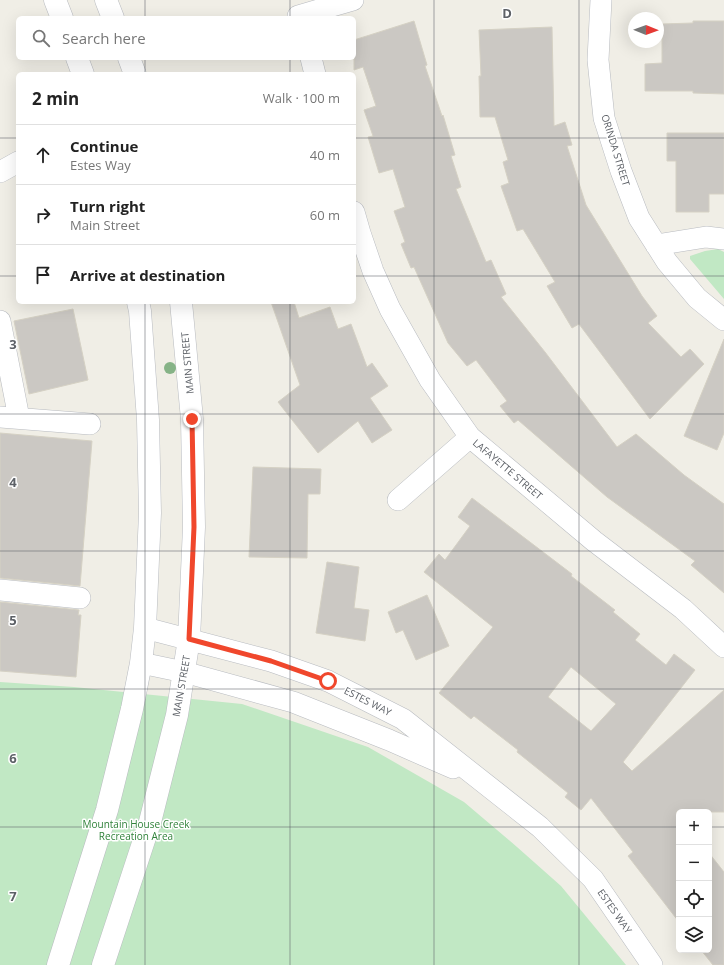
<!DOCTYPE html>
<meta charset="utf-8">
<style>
:root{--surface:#fff;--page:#f6f6f6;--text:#222;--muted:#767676;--line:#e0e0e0}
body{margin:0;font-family:"Open Sans",sans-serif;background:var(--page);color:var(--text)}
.controls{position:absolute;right:12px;bottom:12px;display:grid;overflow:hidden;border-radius:6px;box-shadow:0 4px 16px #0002}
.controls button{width:36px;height:36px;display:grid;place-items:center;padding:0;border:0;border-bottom:1px solid var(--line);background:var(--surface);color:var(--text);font:20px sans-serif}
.compass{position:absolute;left:628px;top:12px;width:36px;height:36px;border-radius:50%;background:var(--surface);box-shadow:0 4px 16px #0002;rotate:91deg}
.stop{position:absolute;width:12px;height:12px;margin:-9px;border:3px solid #f0472c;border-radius:50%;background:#fff}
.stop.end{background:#f0472c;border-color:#fff;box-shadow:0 1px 4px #0008}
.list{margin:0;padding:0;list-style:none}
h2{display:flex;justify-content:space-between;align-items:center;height:52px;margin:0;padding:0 16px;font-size:17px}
h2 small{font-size:13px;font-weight:400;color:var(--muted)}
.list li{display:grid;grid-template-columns:26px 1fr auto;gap:12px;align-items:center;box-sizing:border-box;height:60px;padding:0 16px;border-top:1px solid var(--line)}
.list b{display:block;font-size:15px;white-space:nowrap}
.list p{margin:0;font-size:13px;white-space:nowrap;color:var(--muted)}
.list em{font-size:13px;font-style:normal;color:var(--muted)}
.icon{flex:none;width:22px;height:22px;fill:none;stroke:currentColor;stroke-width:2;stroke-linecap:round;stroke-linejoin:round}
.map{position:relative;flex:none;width:724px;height:965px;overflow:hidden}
.search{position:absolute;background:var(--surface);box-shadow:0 4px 16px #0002;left:16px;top:16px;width:340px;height:44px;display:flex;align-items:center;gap:10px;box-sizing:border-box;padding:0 14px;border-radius:6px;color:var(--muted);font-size:15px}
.panel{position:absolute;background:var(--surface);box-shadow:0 4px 16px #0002;left:16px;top:72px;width:340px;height:232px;border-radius:6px}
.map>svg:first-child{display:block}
.green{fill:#c1e8c4}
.building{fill:#cbc8c3;stroke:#d5d1c4;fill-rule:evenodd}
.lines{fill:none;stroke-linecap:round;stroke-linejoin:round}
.minor-casing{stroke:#b8bbc0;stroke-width:22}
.tertiary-casing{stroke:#b8bbc0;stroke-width:23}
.minor{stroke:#fff;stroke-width:21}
.tertiary{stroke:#fff;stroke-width:22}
.tree{fill:#86b387}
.route{stroke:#f0472c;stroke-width:5}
.grid{fill:none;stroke:#5d6167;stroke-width:1;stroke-opacity:0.55}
.labels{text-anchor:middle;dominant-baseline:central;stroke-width:3;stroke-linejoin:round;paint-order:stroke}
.street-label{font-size:10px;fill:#5d6167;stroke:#fff}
.park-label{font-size:10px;fill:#30823a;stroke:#fff}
.grid-label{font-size:13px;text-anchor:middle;font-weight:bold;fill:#5d6167;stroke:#fff;stroke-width:3;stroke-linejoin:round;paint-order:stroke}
</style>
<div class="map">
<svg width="724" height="965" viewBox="0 0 724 965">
<rect width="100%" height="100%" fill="#f0eee6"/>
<!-- green -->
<path class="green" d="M718,249L724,252V299L690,259V256L705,251Z
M0,682L74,687L242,704L368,747L464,802L517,847L561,886L626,965H0Z"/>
<!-- building -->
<path class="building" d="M414,21L427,65L425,66L442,116L443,115L455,155L451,156L461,187L456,189L486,262L491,260L506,294L501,297L545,352L617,447L636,434L684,475L724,504V593L691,565L695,561L607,497L518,420L514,423L500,406L507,401L476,360L467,366L448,343L414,267L411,268L401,244L405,242L394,211L405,207L393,169L379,173L368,137L373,136L364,110L376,106L363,67L354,70V40Z
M693,21H724V94L693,93V91H645V64L662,63V24L693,23Z
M552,27L554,126L565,122L572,145L567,146L586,205L642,296L657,316L648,323L681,357L690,349L704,364L650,419L579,324L572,328L547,286L555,282L523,229L517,231L501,186L509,183L503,162L508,160L495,117H480L479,76H481L479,30Z
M667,133H724V194H709V212H676V161H667Z
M271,302H294L299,318L330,307L338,329L351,324L367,367L372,363L388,386L370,398L392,430L372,443L358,421L318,453L278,402L300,385Z
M73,309L88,380L29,394L14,321Z
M724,339V433L717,450L684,436Z
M0,433L92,441L80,586L0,578Z
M253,467L321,469L320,494H308L307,558L249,557Z
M472,498L572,574L571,576L615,610L613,612L640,634L635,640L666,665L674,654L695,670L623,762L632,771L724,690V812H676L679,815V922L628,856L633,852L591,798L581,810L565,797L568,793L517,752L518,750L474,716L471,719L439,693L493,627L424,572L439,554L445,560L470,526L458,517ZM571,667L616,704L591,731L548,697Z
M327,562L359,567L354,608L369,610L365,641L316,633Z
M427,595L449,646L416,660L403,630L396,633L388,612Z
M0,602L79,610L78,615H81L76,677L0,671Z
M709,853L724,872V965H713L701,950H709Z"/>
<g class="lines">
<!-- minor casing -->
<g class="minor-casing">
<path id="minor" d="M601,0L598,60L604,118L621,171L639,218L667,262L697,298L724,320
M298,16L353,0
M311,58L315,74
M0,172L18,162
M354,212L360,233L373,271L390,309L430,380L470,437L594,541L683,609L724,647
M656,245L706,237L724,239
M0,321L19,418
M0,417L90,424
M398,500L470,437
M0,590L80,598
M145,628L271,661L328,681L403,719L540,827L593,879L652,965
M141,663L184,672L293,702L389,740L453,768"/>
</g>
<!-- tertiary casing -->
<g class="tertiary-casing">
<path id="tertiary" d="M55,0L62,18
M106,0L113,18
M77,58L83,74
M129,58L135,74
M58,965L107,810L132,709L141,663L145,628L150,513L148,420L140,311L138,302
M103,965L150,822L177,715L189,639L194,527L192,419L181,302"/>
</g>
<!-- minor -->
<use href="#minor" class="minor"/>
<!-- tertiary -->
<use href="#tertiary" class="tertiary"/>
</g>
<!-- trees -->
<circle class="tree" cx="170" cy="368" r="6"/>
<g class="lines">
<!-- route -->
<path class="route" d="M192,419L194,527L189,639L271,661L328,681"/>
</g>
<!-- grid -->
<path class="grid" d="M145,0V18M290,0V18M434,0V965M579,0V965M145,58V74M290,58V74M0,138H18M354,138H724M0,276H18M354,276H724M145,302V965M290,302V965M0,414H724M0,551H724M0,689H724M0,827H679M709,827H724"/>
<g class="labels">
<!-- street labels -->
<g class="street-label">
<text transform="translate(616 150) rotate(73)">ORINDA STREET</text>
<text transform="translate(187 363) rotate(-95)">MAIN STREET</text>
<text transform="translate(508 469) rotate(40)">LAFAYETTE STREET</text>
<text transform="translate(181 686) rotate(-80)">MAIN STREET</text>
<text transform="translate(368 701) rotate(27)">ESTES WAY</text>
<text transform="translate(615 911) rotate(55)">ESTES WAY</text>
</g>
<!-- park labels -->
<g class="park-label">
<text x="136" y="824">Mountain House Creek<tspan x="136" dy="12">Recreation Area</tspan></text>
</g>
</g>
<g class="grid-label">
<text x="507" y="18">D</text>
<text x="13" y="349">3</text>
<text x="13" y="487">4</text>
<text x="13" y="625">5</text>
<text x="13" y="763">6</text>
<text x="13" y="901">7</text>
</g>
</svg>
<div class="controls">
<button>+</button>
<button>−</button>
<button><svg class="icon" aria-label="locate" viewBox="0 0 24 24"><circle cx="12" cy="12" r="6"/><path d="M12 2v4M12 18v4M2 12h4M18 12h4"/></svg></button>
<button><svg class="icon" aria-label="layers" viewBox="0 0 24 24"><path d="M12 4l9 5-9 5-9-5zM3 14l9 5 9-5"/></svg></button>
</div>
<svg class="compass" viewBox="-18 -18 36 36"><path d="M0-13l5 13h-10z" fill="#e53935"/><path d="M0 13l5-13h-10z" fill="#767676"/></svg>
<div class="stop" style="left:328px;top:681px"></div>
<div class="stop end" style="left:192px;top:419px"></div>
<div class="search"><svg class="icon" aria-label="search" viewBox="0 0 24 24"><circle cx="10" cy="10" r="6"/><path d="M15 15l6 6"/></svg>Search here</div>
<section class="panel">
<h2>2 min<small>Walk · 100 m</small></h2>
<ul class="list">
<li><svg class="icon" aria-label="ahead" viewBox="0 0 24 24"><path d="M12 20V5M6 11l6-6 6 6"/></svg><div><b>Continue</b><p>Estes Way</p></div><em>40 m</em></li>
<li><svg class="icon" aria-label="right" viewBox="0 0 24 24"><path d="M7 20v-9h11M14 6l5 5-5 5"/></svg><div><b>Turn right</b><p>Main Street</p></div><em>60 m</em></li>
<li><svg class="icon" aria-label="arrive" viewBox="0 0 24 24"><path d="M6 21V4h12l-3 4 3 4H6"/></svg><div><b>Arrive at destination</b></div></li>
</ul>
</section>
</div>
